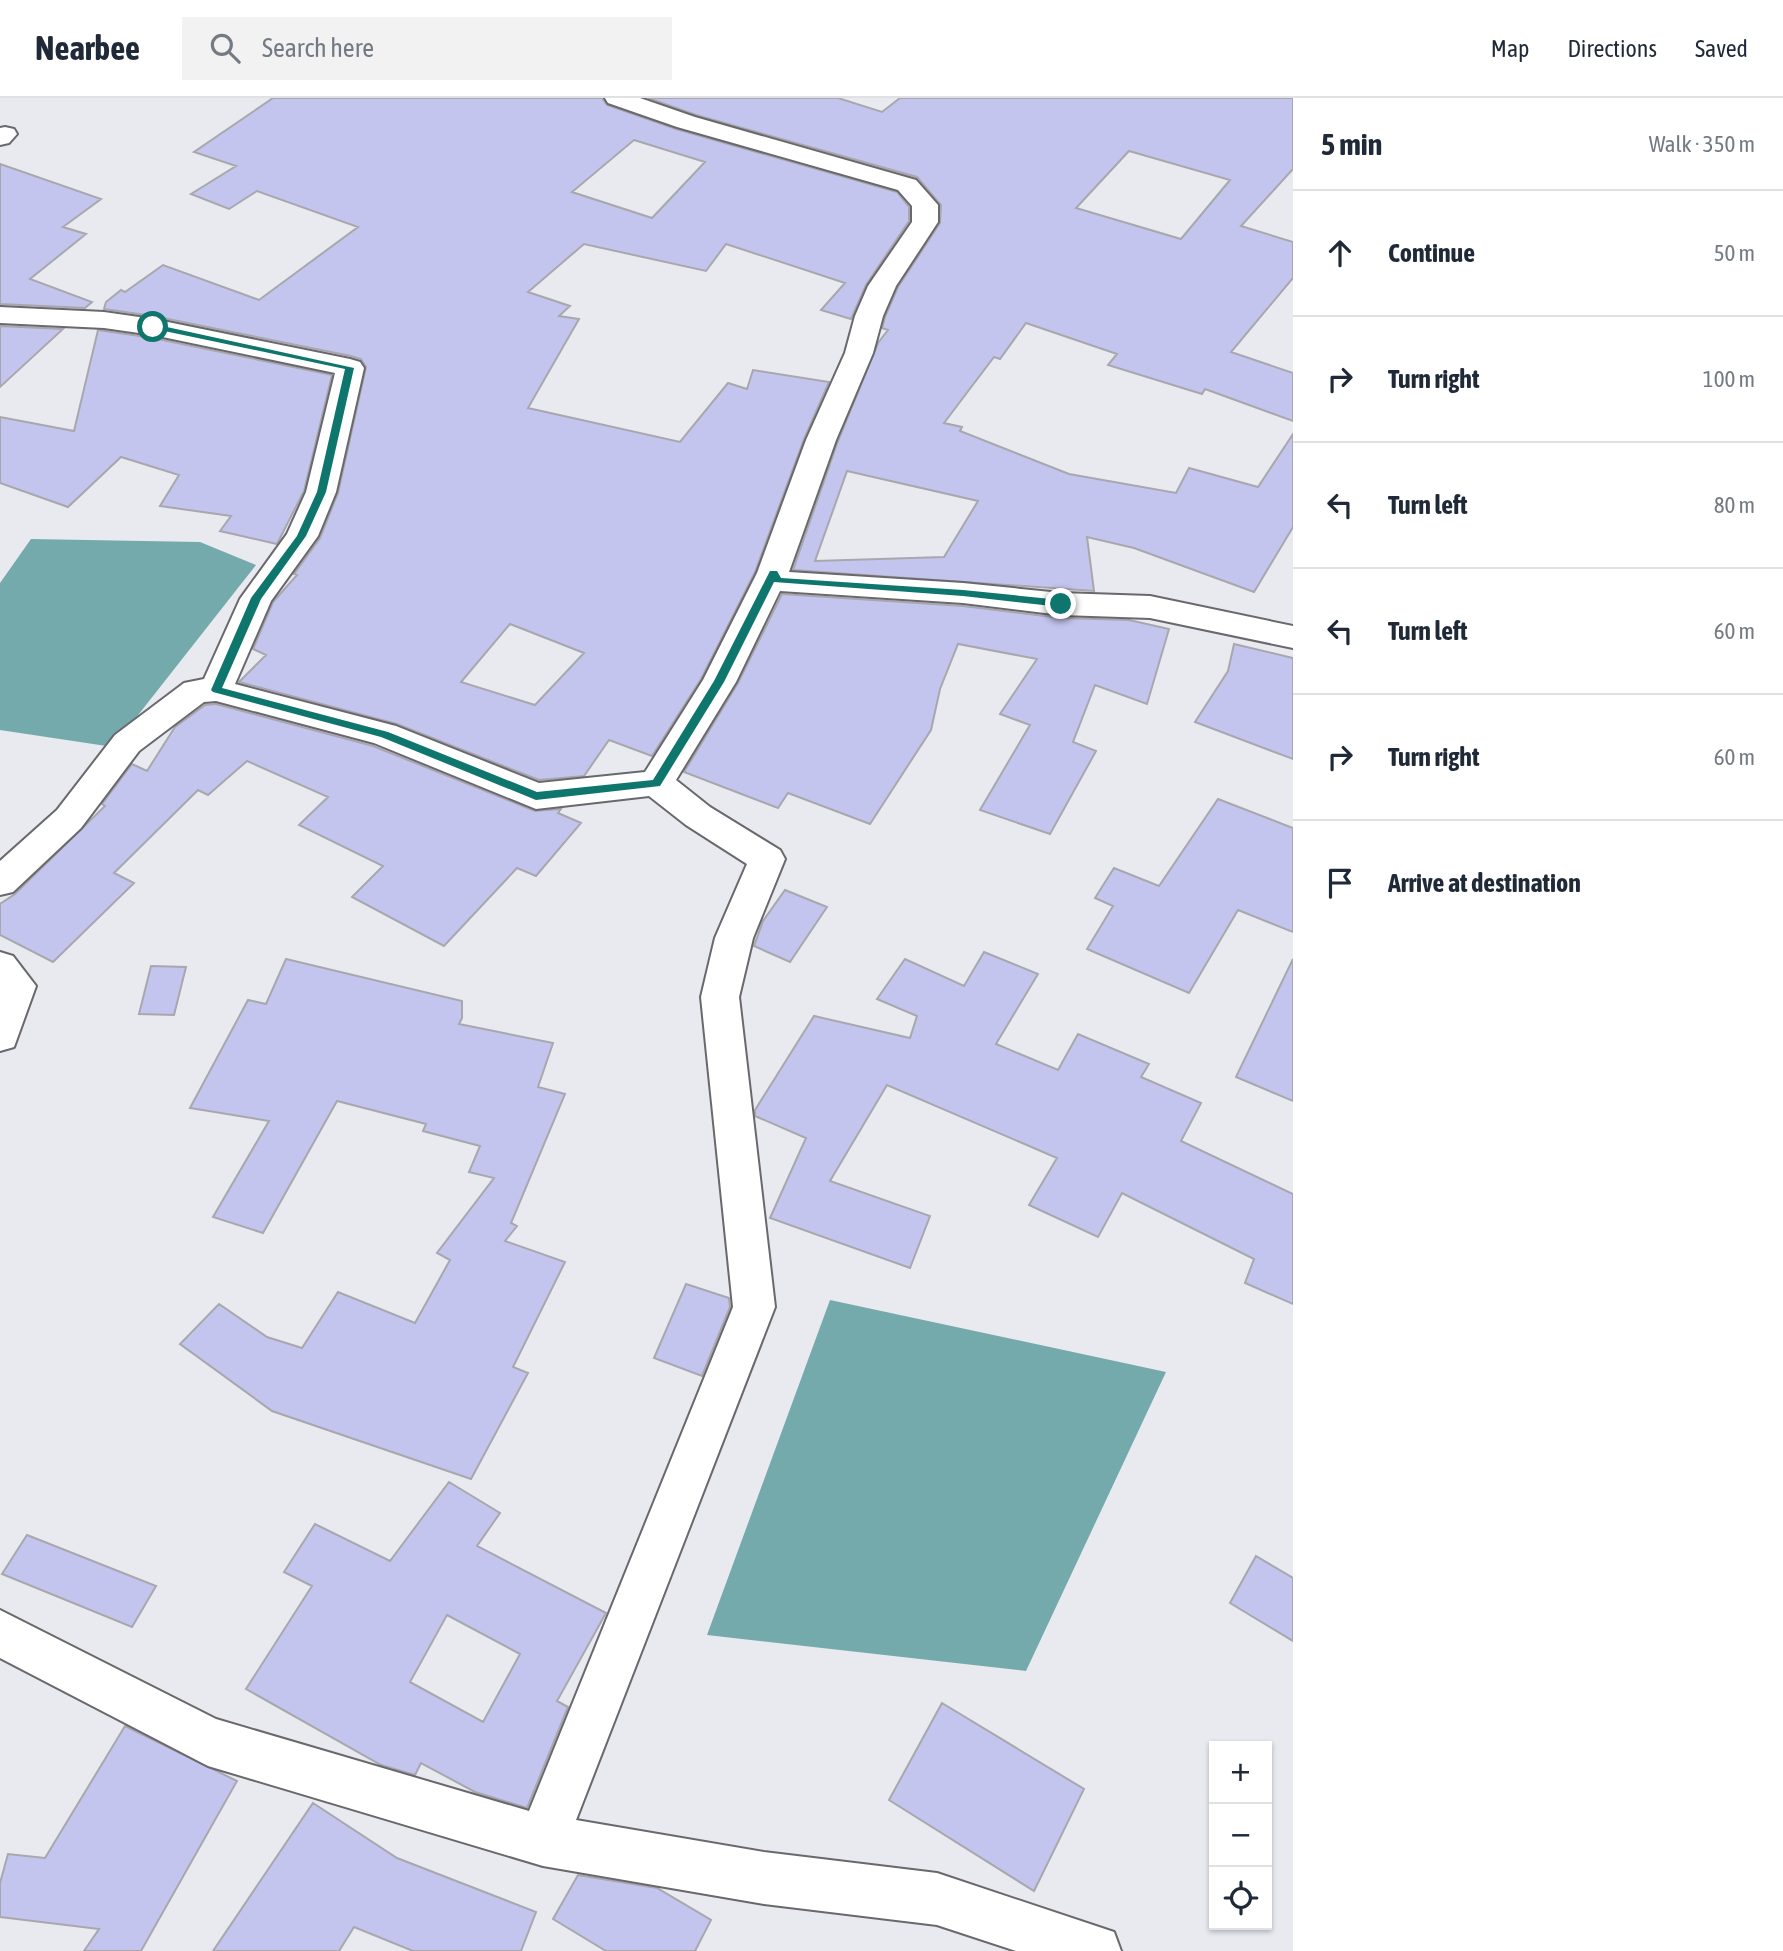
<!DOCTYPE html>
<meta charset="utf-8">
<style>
:root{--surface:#fff;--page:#f2f2f3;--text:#1f2937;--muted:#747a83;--line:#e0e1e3}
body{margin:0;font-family:"Asap Condensed",sans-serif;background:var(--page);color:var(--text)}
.controls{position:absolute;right:21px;bottom:21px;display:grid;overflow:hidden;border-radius:0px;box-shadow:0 2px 5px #0004}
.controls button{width:63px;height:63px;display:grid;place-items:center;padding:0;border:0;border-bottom:2px solid var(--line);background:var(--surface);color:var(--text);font:35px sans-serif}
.stop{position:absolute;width:21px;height:21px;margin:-16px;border:5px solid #0f766e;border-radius:50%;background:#fff}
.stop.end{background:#0f766e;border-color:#fff;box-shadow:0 2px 7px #0008}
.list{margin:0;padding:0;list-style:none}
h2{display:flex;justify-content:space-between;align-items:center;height:91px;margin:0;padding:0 28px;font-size:30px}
h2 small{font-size:23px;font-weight:400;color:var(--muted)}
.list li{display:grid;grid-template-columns:46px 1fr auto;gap:21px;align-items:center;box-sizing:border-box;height:126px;padding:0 28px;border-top:2px solid var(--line)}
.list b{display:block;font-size:26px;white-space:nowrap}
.list em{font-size:23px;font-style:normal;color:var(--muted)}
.icon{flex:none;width:38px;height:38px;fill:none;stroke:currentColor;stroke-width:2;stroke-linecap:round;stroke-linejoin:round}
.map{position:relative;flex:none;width:1293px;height:1853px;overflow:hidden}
header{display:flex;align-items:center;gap:42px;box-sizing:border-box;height:98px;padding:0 35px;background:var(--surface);border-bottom:2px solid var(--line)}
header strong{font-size:33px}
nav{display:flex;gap:38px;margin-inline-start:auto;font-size:24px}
.search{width:490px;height:63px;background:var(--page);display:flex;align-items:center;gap:18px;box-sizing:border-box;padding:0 24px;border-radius:0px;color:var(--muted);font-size:26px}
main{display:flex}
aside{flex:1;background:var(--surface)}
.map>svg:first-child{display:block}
.water{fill:#75aaad}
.building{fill:#c4c5ee;stroke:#a7a7ad;stroke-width:2;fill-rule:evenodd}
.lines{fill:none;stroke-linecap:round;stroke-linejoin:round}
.street-casing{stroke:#68686d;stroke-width:4}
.street{fill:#fff;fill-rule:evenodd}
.route{fill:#0f766e}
</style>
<header>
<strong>Nearbee</strong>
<div class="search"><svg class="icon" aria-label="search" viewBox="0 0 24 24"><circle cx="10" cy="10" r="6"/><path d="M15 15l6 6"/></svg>Search here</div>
<nav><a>Map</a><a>Directions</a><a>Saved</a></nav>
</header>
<main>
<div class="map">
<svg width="1293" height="1853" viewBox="0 0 1293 1853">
<rect width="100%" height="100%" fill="#e9eaf0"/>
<!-- water -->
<path class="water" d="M31,441L200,444L256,467L113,649L0,632V485Z
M830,1202L1166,1274L1026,1573L707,1537Z"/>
<!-- building -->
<path class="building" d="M273,0H602L607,7L676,31L897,94L909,109V123L866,187L851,221L821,212L845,185L726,146L706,173L584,146L528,194L570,208L559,218L579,221L528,310L680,344L728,285L747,291L753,272L829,284L804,341L755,474L701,581L652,658L609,642L584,678L539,682L397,626L239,584L266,557L253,551L273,504L297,477L294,476L320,440L338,395L366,269L361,261L351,258L153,218L104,211L106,204L121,192L125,194L163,167L259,202L358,129L257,93L229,111L191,96L236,68L194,54ZM634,42L705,64L652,120L572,94ZM510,526L584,555L535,607L461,584Z
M648,0H838L882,14L900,0H1293V71L1241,128L1293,144V180L1231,254L1293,275V323L1205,291L1202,296L1108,267L1117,256L1026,225L1000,261L994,259L944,325L962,329L960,333L1069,376L1176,395L1189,370L1258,389L1293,336V429L1254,494L1134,450L1087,439L1094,493L793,472L838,343L878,245L888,232L882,230L885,219L898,189L940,125L941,107L917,79L696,17ZM1129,53L1230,82L1181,141L1076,110ZM847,373L978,403L944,459L815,463Z
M0,66L101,101L63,129L86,136L30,181L92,204L85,210L0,206Z
M0,228L63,231L0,289Z
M98,232L153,240L332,277L304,393L277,446L220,433L231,418L160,408L179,377L121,359L68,409L0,385V319L74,333Z
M782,496L963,508L1061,520L1129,522L1169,531L1147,606L1095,587L1073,644L1096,653L1050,736L980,712L1030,627L1000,616L1037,561L958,546L940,591L931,632L870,726L788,695L778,710L684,674L738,585Z
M1234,546L1293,560V661L1195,624L1228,573Z
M216,606L373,648L535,713L561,711L558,715L581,725L536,778L517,770L444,848L352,799L383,768L299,727L328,699L247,663L208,697L198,692L114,775L134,785L53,864L0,837V806L15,796L105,708L102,706L132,666L147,673L175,629L205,607Z
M1218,701L1293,730V834L1238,812L1189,895L1087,851L1113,808L1095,800L1114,770L1159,788Z
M785,792L827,809L790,864L754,848L763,823Z
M984,854L1038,876L996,946L1058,972L1078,936L1149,966L1141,979L1201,1005L1181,1043L1293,1096V1206L1245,1185L1254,1161L1122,1095L1098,1139L1029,1107L1057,1060L887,987L830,1083L930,1118L910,1170L770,1120L806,1040L755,1018V1012L814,918L910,940L917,918L877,901L905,861L964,888Z
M286,861L462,903V920L459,926L553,945L538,989L565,996L511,1125L517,1128L505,1143L565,1164L513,1269L528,1275L471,1381L272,1313L180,1246L219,1206L267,1239L302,1250L338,1194L415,1225L450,1162L437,1155L494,1080L469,1074L480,1048L423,1033L426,1026L337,1003L263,1135L213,1119L269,1023L190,1010L248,902L266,906Z
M1293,861V1003L1236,979Z
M151,868L186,869L174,917L139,916Z
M686,1186L729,1200L730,1209L702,1278L654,1260Z
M449,1384L500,1415L477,1448L606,1515L557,1603L568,1609L527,1710L475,1694L421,1665L415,1677L381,1667L246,1591L312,1488L284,1474L315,1426L390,1463ZM447,1517L520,1556L483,1624L410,1584Z
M27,1437L156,1488L132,1529L2,1476Z
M1256,1458L1293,1480V1543L1230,1505Z
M942,1605L1084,1691L1034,1793L889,1702Z
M125,1628L237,1683L141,1853H84L99,1831L0,1819V1785L8,1756L45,1760Z
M313,1705L397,1760L536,1814L521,1853H413L354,1829L339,1853H213Z
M578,1777L657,1790L711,1822L695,1853H606L553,1821Z"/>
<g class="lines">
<!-- street casing -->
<g class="street-casing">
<path id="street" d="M605,0H640L695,19L916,82L938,107V124L896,188L883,218L873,255L836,342L789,474L963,485L1061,495L1150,498L1293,528V550L1150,520L1061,517L963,505L780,493L736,584L676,682L710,709L780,752L785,761L753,840L739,899L775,1209L576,1722L764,1754L937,1775L1114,1834L1121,1853H1016L937,1827L764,1806L543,1768L208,1668L0,1560V1512L216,1621L529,1713L733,1209L701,899L715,840L747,766L686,727L649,698L536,711L374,645L216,603L204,604L139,653L81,730L13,794L0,797V763L57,712L115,637L184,585L204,581L240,501L287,436L306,394L335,275L153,237L104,230L0,225V209L104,214L153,221L350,261L360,264L364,270L336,394L318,438L271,503L235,586L396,628L539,685L645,674L703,582L757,475L806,342L845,255L855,218L868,188L912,124V108L898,92L677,29L608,5Z
M5,29L14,31L17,36L9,45L0,47V30Z
M0,854L13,858L36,888L14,949L0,953Z"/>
</g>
<!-- street -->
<use href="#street" class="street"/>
</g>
<!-- route -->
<path class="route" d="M153,226L354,270L326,394L306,438L261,501L222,590L388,634L537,694L653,682L714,583L770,473H777L781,480L963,492L1061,502L1066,506L1061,509L963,498L774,484L724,584L660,688L536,702L381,639L213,594L211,592L251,500L297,438L317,394L345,271L150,230Z"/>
</svg>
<div class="controls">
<button>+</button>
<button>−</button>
<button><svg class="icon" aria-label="locate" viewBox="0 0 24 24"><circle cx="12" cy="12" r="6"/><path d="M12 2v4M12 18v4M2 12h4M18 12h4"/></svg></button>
</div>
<div class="stop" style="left:153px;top:229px"></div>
<div class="stop end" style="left:1061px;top:506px"></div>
</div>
<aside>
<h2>5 min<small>Walk · 350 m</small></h2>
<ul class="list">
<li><svg class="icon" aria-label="ahead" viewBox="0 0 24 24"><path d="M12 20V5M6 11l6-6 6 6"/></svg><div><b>Continue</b></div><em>50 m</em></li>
<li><svg class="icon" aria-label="right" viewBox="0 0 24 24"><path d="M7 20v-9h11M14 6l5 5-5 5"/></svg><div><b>Turn right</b></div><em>100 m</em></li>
<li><svg class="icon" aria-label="left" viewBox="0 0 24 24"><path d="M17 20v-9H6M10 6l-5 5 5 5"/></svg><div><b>Turn left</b></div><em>80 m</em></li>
<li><svg class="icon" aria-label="left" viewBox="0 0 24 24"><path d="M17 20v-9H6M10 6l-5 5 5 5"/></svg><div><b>Turn left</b></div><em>60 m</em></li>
<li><svg class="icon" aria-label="right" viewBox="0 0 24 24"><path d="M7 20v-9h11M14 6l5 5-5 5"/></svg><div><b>Turn right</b></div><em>60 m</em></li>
<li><svg class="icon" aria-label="arrive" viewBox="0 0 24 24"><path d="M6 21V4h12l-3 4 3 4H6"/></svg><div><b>Arrive at destination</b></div></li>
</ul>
</aside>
</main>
